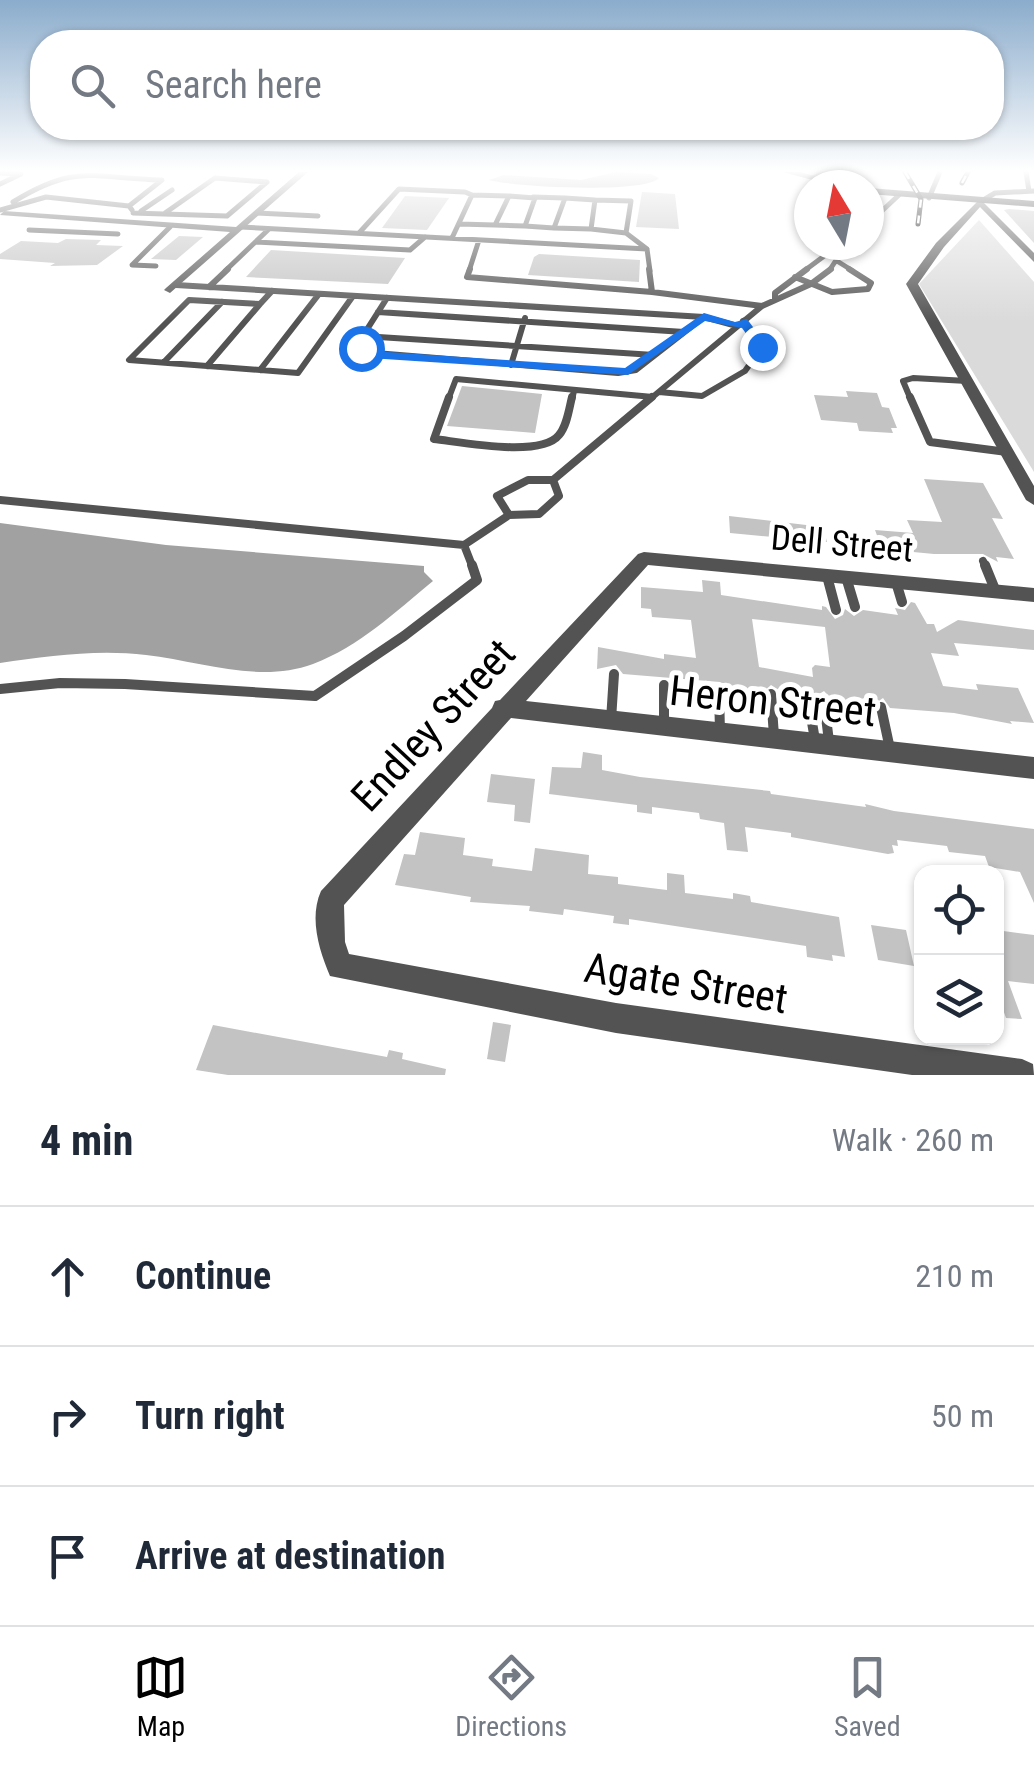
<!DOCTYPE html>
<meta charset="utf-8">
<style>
:root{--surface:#fff;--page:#f2f2f3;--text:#1f2937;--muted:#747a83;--line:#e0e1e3;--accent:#000}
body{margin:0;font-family:"Roboto Condensed",sans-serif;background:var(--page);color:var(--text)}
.controls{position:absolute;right:30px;bottom:30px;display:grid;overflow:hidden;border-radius:20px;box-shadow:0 2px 8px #0004}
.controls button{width:90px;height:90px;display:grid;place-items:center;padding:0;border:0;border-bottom:2px solid var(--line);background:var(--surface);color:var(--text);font:50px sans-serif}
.compass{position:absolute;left:794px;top:170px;width:90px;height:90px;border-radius:50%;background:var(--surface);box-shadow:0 2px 8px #0004;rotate:350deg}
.stop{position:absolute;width:30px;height:30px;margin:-22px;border:8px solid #1a73e8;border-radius:50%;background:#fff}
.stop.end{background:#1a73e8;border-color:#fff;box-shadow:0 2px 10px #0008}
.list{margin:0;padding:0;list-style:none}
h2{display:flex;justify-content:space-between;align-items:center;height:130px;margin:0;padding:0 40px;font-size:42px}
h2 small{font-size:32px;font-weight:400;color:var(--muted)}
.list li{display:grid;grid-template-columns:65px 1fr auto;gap:30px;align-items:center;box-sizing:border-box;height:140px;padding:0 40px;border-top:2px solid var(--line)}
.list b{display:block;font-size:38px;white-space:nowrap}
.list em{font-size:32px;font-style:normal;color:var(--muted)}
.icon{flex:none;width:55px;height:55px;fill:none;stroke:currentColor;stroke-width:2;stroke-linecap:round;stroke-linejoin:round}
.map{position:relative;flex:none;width:1034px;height:1075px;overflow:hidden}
.search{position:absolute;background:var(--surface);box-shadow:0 2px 8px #0004;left:30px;right:30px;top:30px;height:110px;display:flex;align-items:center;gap:25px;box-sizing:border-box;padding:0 35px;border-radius:40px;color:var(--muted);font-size:38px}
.sheet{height:550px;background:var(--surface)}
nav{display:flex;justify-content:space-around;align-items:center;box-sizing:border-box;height:140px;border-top:2px solid var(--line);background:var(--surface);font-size:28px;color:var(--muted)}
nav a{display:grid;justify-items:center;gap:5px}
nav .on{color:var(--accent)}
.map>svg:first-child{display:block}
.green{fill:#dadada}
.water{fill:#a1a1a1}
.building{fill:#c3c3c3;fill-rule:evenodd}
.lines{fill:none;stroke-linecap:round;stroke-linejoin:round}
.lane-far3{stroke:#535353;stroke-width:5}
.lane-far2{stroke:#535353;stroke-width:6}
.lane-far1{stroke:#535353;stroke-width:8}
.lane{stroke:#535353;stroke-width:10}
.street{fill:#535353;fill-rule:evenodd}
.secondary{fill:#202020;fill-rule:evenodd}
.rail-casing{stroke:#000;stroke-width:5}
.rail{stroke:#fff;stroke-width:2.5;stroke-dasharray:8;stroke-linecap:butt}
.route{fill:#1a73e8}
.labels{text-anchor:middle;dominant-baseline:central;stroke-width:10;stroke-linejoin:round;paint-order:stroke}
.street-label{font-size:35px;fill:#000;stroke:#fff}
.near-street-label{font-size:42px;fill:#000;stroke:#fff}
</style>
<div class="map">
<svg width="1034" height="1075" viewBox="0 0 1034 1075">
<rect width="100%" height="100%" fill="#fff"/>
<!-- green -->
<path class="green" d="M979,220L1034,282V472L919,284Z"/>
<!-- water -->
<path class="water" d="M616,172L651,174L659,178C645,194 513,187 489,180L504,175L581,180Z
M0,523L166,545L424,566V572L433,581C394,613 360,646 313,664C259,684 200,661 146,655C97,649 48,656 0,663Z"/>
<!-- building -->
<path class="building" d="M642,192L675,194L679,229L636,227Z
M405,196L449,198L427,230L382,228Z
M1009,209L1034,211V243L1004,210Z
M179,236L203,237L176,260L151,259Z
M66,239L101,240L96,245L123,246L97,265L50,266L55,263L0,259V254L21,241L58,243Z
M271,250L405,258L388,284L246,277Z
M539,254L640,260L639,282L528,275L534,257Z
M462,386L542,394L535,433L447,426Z
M846,391L877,393L882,407L889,408L897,428H891L893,433L859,431L857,423L821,420L814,395L848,397Z
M924,479L983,483L1003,519L992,518L1014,559L996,557L998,562L983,554H934L882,549L875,530L913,533L907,520L942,522Z
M729,516L823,527L827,542L730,533Z
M702,580L720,582L721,595L822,610V606L826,607L835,619L843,615L845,609L854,616L863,610L898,615L895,608L905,610L911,602L915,603L927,624H934L937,632L958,620L1034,630V650L954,643L959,656L931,653L943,686L978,690L976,684L1018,688L1034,723L1010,721L1012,724L954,713L890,708L883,698L873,705L833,701L824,691L816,696L808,690L800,696L787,695L771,685L763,692L727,688L720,682L623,674L616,665L597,669L598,647L664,659V654L696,658L691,620L652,617L651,609L641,608V587L703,592ZM752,619L825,627L830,667L815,665L812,668L813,677L759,667Z
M583,752L602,755V770L640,777L770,791L771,794L866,807L865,804L894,811L1034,829V903L1020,872L989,867L985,856L949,852L947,846L897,840L898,846L892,845L894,853L888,854L791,837V833L745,827L748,852L727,850L724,823L700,819L699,813L652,807V814L637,812V805L549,794L552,767L581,768Z
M491,774L535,779L530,823L514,821L515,805L487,802Z
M420,832L465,838L463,855L493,859L492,866L532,871L535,848L589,855L588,874L618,877V884L667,890V873L684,875L685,893L733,899V893L750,896L751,902L839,917L845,957L832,955L833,961L807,957L806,946L629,919V925L613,923L614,916L564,909L563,915L529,911L530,906L470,902L471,897L395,885L404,854L415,855Z
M871,925L906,930L914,966L878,960Z
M996,930L1034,935V984L1008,981L1022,1019L1006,1018L996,989Z
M493,1022L511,1025L505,1062L487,1059Z
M213,1025L387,1057L389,1050L403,1053L402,1059L446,1069L445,1075H228L196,1070Z"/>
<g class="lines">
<!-- lane-far3 -->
<path class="lane-far3" d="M1026,172L1029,191
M0,173L21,174L0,184
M813,178L825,172
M929,198L940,172
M13,202C78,162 93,179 162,180L129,206
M980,202L995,193L1034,191
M0,210L46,197L129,206L132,210
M141,211L172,190
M133,213L227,216L267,182L215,178L165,213
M257,213L318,216
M869,223L900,194
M459,224L495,225L509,196L472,195
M495,225L525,226L535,198L509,196
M525,226L554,228L565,198L533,197
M241,227L647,249L650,271
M554,228L591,229L595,200L565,198
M591,229L626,233L631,201L595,200
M29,230L118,234
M359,233L399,189L465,192L472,195L452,238
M626,233L647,249
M256,242L410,250L425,237
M837,261L853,271
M156,266L132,265L170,227
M225,271L269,229
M469,271L479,240
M804,271L839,245
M829,271L846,245"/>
<!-- lane-far2 -->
<path class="lane-far2" d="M470,269L467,277L652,292
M649,269L652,292L762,306
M795,277L832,292L868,289L871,283L849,269
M176,285L704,317L737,326
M209,287L228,269
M272,291L260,304L189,300L129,360L298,373L353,296
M387,298L359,342L363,352L618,373L636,370L704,317
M775,300V293L807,269
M378,312L684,332
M363,336L654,355
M164,362L222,302
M511,365L525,318
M207,366L260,304
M260,370L319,294
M659,392L702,396L745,371L762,347L743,321
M448,400L456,379L653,397
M572,400L574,391
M649,400L762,306L811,284L831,269
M911,400L903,381L913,378L967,381"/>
<!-- lane-far1 -->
<path class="lane-far1" d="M449,397L434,439C461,442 541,458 559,435C567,426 569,409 572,397
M910,397L930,442L1007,452
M528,480H553L559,496L539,514L509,515L497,496Z
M553,480L652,397
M0,500L464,545
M983,561L986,568
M473,568L464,545L509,515"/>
<!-- lane -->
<path class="lane" d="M985,565L996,592
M827,576L836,610
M846,577L855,607
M896,582L902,602
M664,685V726
M0,689L60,683L125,684L315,696L404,636L477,580L472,565
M719,691L720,732
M771,694L774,736
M808,699L815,740
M824,700L829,742
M881,707L890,749
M611,720L614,674"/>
<!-- street -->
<path class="street" d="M299,172H308L170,293L164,290L166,288L230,232L0,215L4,211L236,227Z
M980,199L1034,253V262L980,207L944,247L918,284L1034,486V505L1026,500L906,284L936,243Z
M644,552L1034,588V602L648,565L526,701L1034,757V779L511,718L344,905L345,942L349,954L616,1003L1022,1059L1033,1064L1034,1075H912L616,1033L330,976C319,950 309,918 321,891L492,708L495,701L500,700L638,554Z"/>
<!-- secondary -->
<path class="secondary" d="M783,172H800L848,185H831Z
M869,188L1034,201V207L869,194Z"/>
<!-- rail casing -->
<g class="rail-casing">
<path id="rail" d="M905,172L921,199L918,224
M962,183L968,172"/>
</g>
<!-- rail -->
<use href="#rail" class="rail"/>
</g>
<!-- sky -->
<linearGradient id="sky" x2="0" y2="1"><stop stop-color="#8baccc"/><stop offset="0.53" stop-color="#fff"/><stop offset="1" stop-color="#fff" stop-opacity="0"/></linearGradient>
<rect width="1034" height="322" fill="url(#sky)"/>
<!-- route -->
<path class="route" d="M704,313L735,322L747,319L768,347L758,350L742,328L705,321L628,375L369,358L355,348L361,345L372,351L625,368Z"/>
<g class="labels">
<!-- street labels -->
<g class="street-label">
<text transform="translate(842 544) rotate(5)">Dell Street</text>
</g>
<!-- near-street labels -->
<g class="near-street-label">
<text transform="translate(773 701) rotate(6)">Heron Street</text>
<text transform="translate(433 725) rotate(-47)">Endley Street</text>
<text transform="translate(686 983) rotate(9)">Agate Street</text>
</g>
</g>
</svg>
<div class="controls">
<button><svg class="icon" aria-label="locate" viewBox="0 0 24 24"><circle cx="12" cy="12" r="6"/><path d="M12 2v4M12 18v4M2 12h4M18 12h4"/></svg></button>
<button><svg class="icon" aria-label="layers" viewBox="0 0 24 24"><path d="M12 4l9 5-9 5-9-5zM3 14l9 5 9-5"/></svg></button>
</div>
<svg class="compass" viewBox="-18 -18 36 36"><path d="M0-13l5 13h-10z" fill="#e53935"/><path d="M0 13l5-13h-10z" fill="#747a83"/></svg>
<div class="stop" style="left:361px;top:348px"></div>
<div class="stop end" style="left:762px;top:347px"></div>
<div class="search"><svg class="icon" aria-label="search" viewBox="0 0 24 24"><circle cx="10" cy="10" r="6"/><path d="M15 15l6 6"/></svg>Search here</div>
</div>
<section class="sheet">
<h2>4 min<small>Walk · 260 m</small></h2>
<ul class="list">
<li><svg class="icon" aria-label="ahead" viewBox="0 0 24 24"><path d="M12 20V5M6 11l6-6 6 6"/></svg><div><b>Continue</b></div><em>210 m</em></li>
<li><svg class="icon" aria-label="right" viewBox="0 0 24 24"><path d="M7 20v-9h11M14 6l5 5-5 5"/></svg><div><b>Turn right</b></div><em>50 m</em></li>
<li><svg class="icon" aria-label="arrive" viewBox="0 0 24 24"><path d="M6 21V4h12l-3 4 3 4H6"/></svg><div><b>Arrive at destination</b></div></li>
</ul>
</section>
<nav>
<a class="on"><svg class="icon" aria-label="map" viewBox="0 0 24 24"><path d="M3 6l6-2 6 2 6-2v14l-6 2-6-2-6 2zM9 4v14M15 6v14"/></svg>Map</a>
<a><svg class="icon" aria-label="directions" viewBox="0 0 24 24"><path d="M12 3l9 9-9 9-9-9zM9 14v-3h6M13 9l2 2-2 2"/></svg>Directions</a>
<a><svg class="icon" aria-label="saved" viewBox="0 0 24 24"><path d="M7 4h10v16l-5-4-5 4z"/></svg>Saved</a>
</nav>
